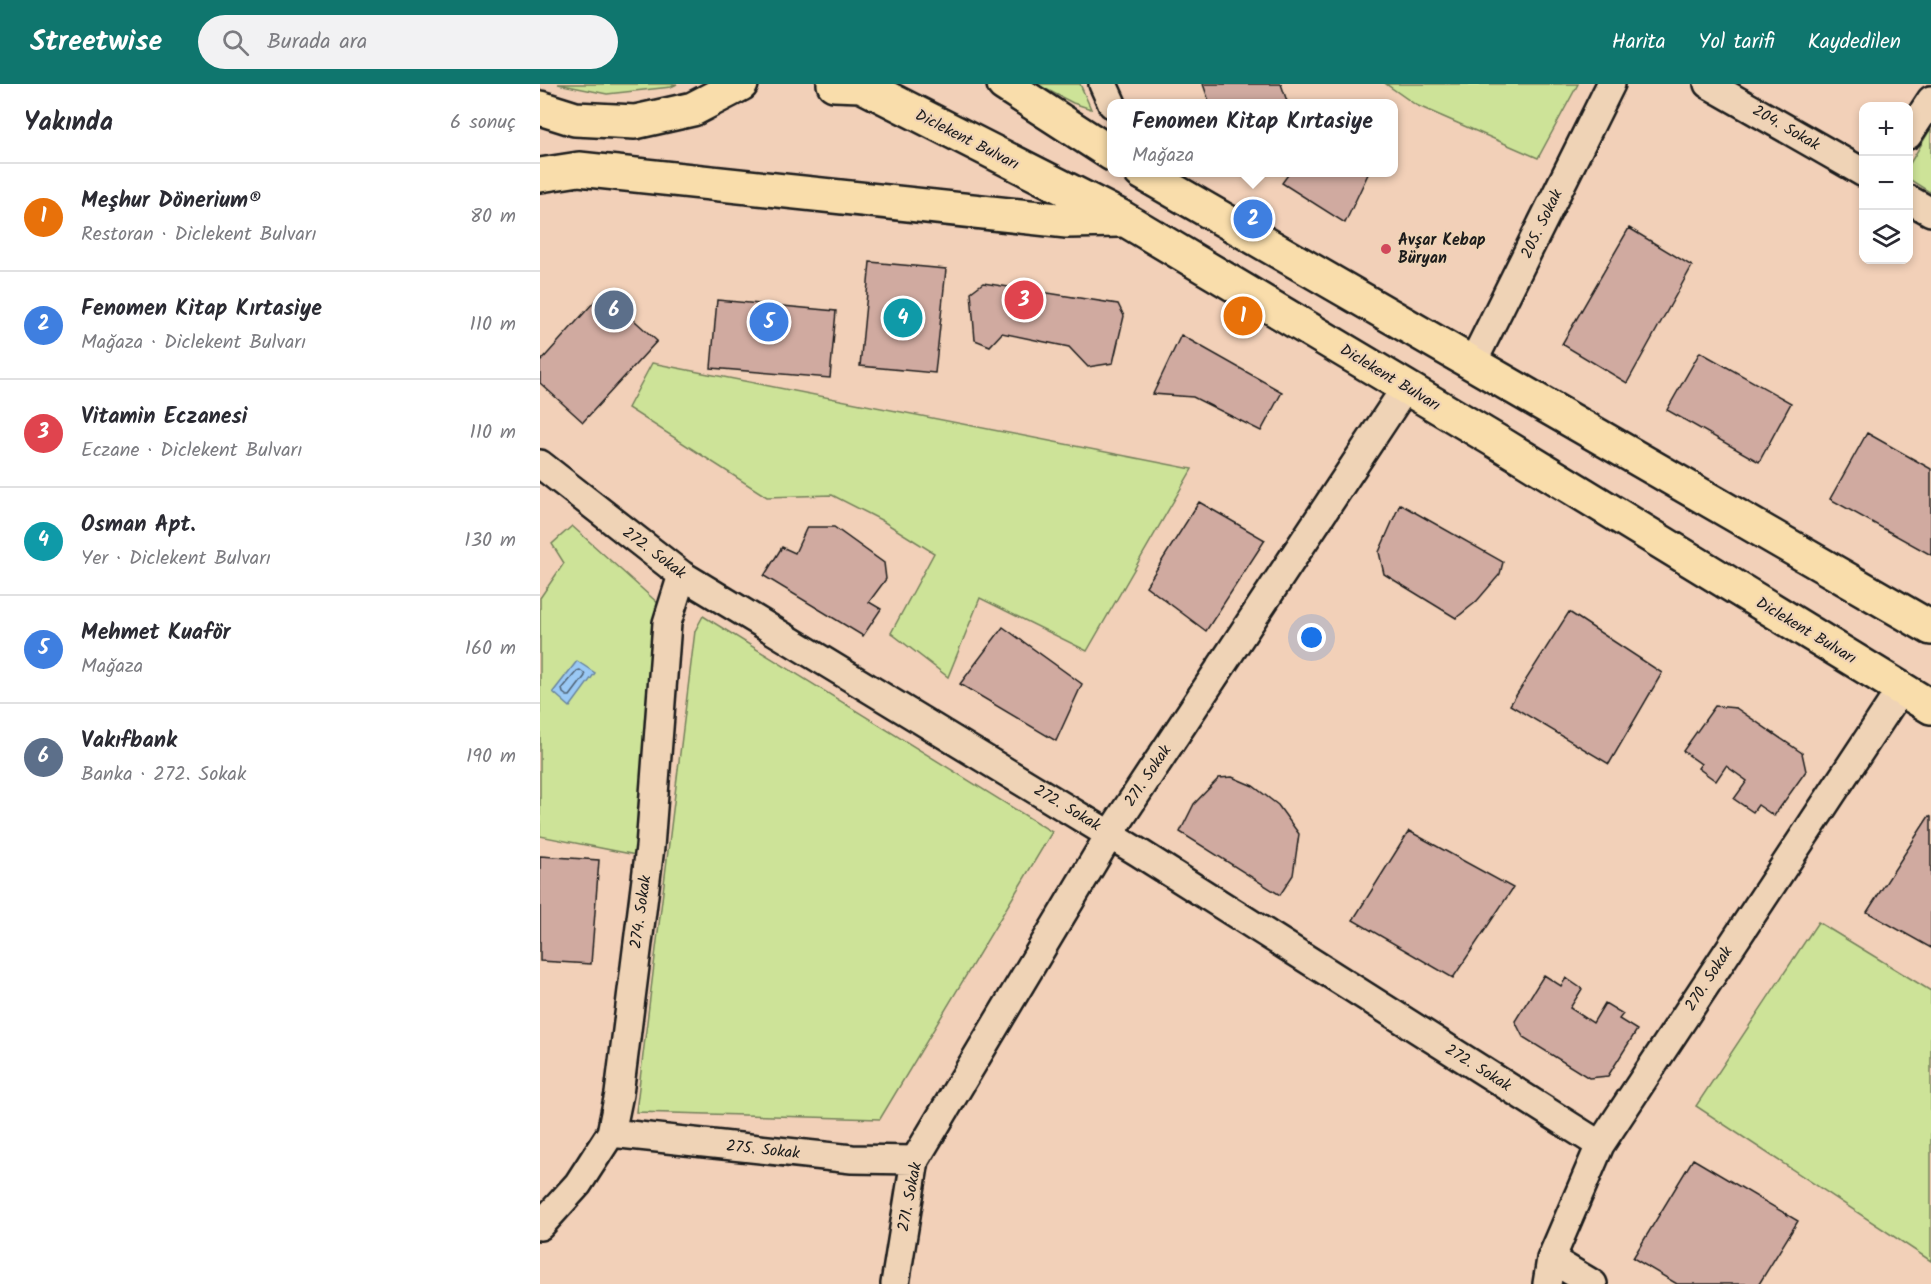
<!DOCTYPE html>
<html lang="tr">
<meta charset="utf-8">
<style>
:root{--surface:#fff;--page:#f2f2f3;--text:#2b2b33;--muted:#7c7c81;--line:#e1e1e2;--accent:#0f766e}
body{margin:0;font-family:Kalam,sans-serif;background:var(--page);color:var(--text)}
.controls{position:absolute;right:18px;top:18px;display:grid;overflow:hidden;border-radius:12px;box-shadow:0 3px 9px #0003}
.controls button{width:54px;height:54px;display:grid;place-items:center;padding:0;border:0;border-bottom:2px solid var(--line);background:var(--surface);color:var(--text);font:30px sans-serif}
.you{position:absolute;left:772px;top:554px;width:21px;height:21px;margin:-15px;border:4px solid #fff;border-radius:50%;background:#1a73e8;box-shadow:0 0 0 9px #1a73e833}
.badge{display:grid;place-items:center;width:39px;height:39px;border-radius:50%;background:var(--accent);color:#fff;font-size:20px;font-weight:700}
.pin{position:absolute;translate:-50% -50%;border:3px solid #fff;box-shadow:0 2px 6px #0006}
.popup{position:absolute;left:567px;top:15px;width:291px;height:78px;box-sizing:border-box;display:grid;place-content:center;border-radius:12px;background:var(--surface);filter:drop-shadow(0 2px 4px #0005);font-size:20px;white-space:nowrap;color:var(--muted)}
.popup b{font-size:22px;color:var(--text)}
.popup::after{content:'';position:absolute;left:50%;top:100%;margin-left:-12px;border:12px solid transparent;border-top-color:var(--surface)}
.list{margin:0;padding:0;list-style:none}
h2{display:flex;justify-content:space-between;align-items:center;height:78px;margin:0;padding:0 24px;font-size:26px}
h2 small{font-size:20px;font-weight:400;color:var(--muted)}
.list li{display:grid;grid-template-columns:39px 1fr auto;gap:18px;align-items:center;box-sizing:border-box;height:108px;padding:0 24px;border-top:2px solid var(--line)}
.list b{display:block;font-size:22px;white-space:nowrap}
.list p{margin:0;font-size:20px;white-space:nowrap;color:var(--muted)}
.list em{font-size:20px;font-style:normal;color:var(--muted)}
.icon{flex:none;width:33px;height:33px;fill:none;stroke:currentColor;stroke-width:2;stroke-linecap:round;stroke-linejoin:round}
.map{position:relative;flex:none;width:1391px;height:1200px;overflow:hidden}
header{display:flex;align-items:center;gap:36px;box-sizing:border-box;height:84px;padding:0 30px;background:var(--accent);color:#fff}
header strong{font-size:28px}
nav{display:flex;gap:33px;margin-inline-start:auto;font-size:21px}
.search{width:420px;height:54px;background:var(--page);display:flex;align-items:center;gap:15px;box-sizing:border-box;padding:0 21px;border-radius:33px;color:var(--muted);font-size:22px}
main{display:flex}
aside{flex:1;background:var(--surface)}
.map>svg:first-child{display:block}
.green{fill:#cde398;stroke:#74805a;stroke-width:1.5}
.water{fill:#9ac9f5;stroke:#68849e;stroke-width:1.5}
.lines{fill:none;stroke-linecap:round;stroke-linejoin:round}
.shore{stroke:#4e6173;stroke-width:1.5}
.building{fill:#d0aaa0;stroke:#1c1c1c;stroke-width:1.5}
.minor-casing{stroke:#1c1c1c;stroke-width:32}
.major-casing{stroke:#1c1c1c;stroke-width:38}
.minor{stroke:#efd3b6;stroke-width:27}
.major{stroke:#f9ddab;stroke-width:33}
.poi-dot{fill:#d1495b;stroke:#efd3b6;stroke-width:2}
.labels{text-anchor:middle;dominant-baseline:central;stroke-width:4.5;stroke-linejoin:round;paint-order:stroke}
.street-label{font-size:16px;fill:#1c1c1c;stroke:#efd3b6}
.poi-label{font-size:16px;font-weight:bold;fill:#1c1c1c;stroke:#efd3b6;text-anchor:start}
</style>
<header>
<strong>Streetwise</strong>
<div class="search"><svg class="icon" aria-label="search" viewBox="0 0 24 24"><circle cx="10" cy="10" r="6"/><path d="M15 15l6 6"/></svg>Burada ara</div>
<nav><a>Harita</a><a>Yol tarifi</a><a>Kaydedilen</a></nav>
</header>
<main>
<aside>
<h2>Yakında<small>6 sonuç</small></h2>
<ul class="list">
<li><span class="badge" style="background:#e8710a">1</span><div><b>Meşhur Dönerium®</b><p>Restoran · Diclekent Bulvarı</p></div><em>80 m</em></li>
<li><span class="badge" style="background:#3f7fe0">2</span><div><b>Fenomen Kitap Kırtasiye</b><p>Mağaza · Diclekent Bulvarı</p></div><em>110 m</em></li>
<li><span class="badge" style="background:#e0444e">3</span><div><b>Vitamin Eczanesi</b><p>Eczane · Diclekent Bulvarı</p></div><em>110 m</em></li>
<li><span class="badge" style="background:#0f9aa8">4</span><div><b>Osman Apt.</b><p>Yer · Diclekent Bulvarı</p></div><em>130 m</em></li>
<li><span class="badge" style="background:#3f7fe0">5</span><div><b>Mehmet Kuaför</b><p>Mağaza</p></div><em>160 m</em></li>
<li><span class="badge" style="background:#5c6f8a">6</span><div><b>Vakıfbank</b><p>Banka · 272. Sokak</p></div><em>190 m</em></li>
</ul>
</aside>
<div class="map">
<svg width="1391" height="1200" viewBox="0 0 1391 1200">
<rect width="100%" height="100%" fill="#f2d0b8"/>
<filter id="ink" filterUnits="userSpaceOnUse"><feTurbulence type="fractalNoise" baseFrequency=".0167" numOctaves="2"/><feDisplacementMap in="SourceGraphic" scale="12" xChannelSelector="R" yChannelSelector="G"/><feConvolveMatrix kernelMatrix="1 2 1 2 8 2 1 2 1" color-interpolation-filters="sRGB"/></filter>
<g filter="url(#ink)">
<!-- green -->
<path class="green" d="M18,0H137L131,3L67,10Z
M496,0H540L551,25L533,19Z
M846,0H1038L998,74L876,21Z
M1391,44V109L1369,95V81Z
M112,279L652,385L547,567L440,514L408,593L351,549L394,469L341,436L292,411L227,413L88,324Z
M32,442L120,521L96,771L0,752V514L24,479L12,460Z
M163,532L512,748L340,1035L96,1028L155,547Z
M1278,838L1391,907V1177L1156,1022Z"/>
<!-- water -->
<path class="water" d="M37,577L55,589L30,623L13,608Z"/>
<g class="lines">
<!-- shore -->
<path class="shore" d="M40,586L44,589L45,592L30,612H27L23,609L22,605L37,587Z"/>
</g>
<!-- building -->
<path class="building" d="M663,0H741L748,20H670Z
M750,88H829L805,139L742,99Z
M1089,144L1152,182L1087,299L1022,260Z
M330,178L406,185L395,289L320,282Z
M443,199L578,220L584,232L573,279L548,283L529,263L462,249L450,262L435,256L431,208Z
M63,208L117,257L43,338L0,299V278Z
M177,216L296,227L290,294L171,284Z
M641,251L742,308L721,347L653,313L613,310Z
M1160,268L1251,319L1219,378L1127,326Z
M1327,349L1391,385V471L1290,415Z
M659,418L725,456L666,547L606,502Z
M860,420L963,478L960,490L936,518L916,534L844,490L839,468Z
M267,443H294L344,479L346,495L329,518L341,525L323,552L224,492L242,463L255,469Z
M1029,528L1122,589L1069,680L970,621Z
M463,543L542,600L516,657L420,600Z
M1175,622L1196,624L1262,669L1266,687L1234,732L1218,721L1213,728L1194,715L1207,697L1186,682L1176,697L1158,684L1161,680L1143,667Z
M692,693L713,702L738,721L759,750L753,791L740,811L640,748L654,720L679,694Z
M1389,732L1391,733V864L1327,828Z
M869,747L973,804L913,894L813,836Z
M0,772L59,776L51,880L0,877Z
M1004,891L1021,902L1026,894L1042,905L1030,924L1053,939L1065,919L1083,930L1079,935L1097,946L1068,992L1049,994L983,953L975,937Z
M1153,1075L1258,1137L1219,1200H1137L1093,1174Z"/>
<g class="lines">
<!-- minor casing -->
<g class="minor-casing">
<path id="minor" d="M563,0L572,20
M1168,0L1324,89
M1368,51L1391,16
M1368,115L1391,128
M932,280L1071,0
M0,380L142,491L598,768L1060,1061
M71,1049L312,1075L375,1076
M0,1142L38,1100L71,1049L79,1010L110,763L127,539L142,491
M1011,1175L1053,1200
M355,1200L375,1076L570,750L866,303
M1007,1200L1011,1175L1060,1061L1361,605"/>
</g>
<!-- major casing -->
<g class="major-casing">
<path id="major" d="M294,0L321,1L579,132L961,360L1391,623
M464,0L572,70
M0,24L35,35L95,38L153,25L201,0
M601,88L1391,544
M0,91L39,85L527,137L580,136"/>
</g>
<!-- minor -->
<use href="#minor" class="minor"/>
<!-- major -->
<use href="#major" class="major"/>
</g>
</g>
<!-- markers -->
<circle class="poi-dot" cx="846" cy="165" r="6"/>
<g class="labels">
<!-- street labels -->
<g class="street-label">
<text transform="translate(1246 44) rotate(30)">204. Sokak</text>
<text transform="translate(427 56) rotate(27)">Diclekent Bulvarı</text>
<text transform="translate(1002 140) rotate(-64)">205. Sokak</text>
<text transform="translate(850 294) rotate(31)">Diclekent Bulvarı</text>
<text transform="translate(114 469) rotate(37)">272. Sokak</text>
<text transform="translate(1266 547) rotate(31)">Diclekent Bulvarı</text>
<text transform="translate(608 692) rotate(-56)">271. Sokak</text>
<text transform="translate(527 724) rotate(31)">272. Sokak</text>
<text transform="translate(101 828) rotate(-82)">274. Sokak</text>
<text transform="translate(1169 895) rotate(-57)">270. Sokak</text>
<text transform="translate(938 984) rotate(32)">272. Sokak</text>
<text transform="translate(223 1066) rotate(6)">275. Sokak</text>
<text transform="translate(370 1113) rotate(-79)">271. Sokak</text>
</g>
<!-- poi labels -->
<g class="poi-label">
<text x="858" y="156">Avşar Kebap<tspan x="858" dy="18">Büryan</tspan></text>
</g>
</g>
</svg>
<div class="controls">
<button>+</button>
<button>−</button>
<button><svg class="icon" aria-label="layers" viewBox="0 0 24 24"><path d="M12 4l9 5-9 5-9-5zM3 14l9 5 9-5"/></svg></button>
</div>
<div class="you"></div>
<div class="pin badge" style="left:703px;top:232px;background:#e8710a">1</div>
<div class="pin badge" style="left:713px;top:135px;background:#3f7fe0">2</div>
<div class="popup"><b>Fenomen Kitap Kırtasiye</b>Mağaza</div>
<div class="pin badge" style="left:484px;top:216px;background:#e0444e">3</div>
<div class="pin badge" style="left:363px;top:234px;background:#0f9aa8">4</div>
<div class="pin badge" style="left:229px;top:238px;background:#3f7fe0">5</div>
<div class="pin badge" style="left:74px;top:226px;background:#5c6f8a">6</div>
</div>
</main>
